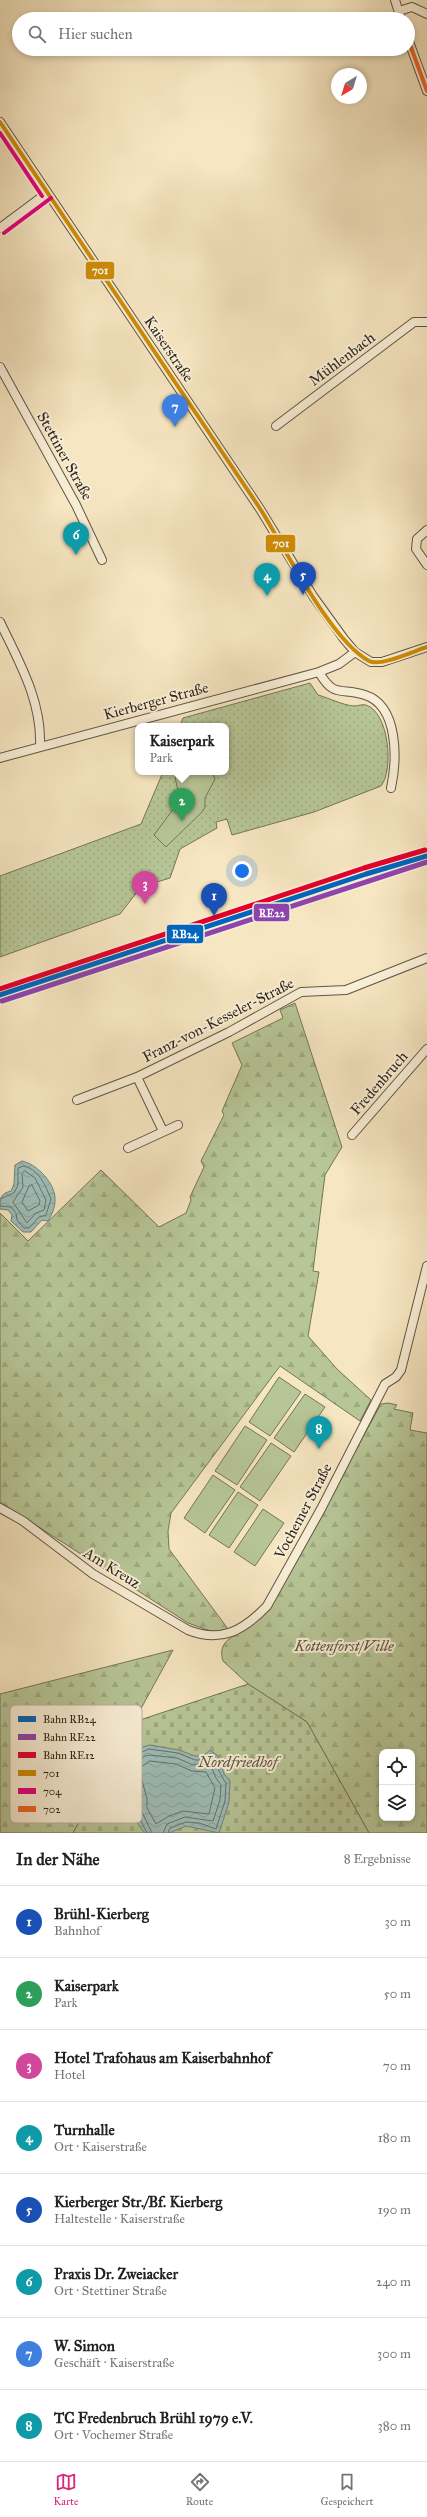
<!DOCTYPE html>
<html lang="de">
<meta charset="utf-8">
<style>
:root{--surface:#fff;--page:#f2f2f2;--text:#202124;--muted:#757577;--line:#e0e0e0;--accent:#db2777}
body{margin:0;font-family:"IM FELL Great Primer",serif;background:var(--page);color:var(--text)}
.controls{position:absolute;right:12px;bottom:12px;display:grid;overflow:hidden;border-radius:8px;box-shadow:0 2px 6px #0003}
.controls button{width:36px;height:36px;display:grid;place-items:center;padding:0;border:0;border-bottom:1px solid var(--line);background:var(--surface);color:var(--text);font:20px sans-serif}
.compass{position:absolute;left:331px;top:68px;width:36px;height:36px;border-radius:50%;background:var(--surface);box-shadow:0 2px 6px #0003;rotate:218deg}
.you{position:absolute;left:242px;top:871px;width:14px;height:14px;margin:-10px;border:3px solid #fff;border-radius:50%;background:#1a73e8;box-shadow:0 0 0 6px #1a73e833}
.badge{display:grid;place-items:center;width:26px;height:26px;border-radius:50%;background:var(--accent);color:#fff;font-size:13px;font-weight:700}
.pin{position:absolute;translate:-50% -33px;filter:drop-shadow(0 1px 2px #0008)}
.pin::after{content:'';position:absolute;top:21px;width:14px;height:12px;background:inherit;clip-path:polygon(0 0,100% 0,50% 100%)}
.popup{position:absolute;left:135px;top:723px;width:94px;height:52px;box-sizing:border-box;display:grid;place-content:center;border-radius:8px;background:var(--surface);filter:drop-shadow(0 1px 3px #0005);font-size:13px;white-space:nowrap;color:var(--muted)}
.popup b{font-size:15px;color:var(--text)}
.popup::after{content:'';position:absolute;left:50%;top:100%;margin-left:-8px;border:8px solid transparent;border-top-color:var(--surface)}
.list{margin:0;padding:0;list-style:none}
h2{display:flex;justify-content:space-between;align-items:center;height:52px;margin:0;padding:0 16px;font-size:17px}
h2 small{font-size:13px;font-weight:400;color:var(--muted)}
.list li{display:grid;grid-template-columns:26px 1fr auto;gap:12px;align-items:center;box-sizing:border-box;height:72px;padding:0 16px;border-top:1px solid var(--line)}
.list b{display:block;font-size:15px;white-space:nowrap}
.list p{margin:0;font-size:13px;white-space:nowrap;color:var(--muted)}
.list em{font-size:13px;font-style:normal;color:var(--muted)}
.icon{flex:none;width:22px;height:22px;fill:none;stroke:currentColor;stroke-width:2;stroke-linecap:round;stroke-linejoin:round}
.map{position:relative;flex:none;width:427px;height:1833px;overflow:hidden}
.search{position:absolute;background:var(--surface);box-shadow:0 2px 6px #0003;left:12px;right:12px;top:12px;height:44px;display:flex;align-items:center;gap:10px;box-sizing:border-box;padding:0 14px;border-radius:22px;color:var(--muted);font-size:15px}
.sheet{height:628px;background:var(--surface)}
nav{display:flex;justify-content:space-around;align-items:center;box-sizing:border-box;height:56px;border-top:1px solid var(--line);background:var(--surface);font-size:11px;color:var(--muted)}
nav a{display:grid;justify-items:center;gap:2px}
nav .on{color:var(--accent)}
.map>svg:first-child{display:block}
.grass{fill:url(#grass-dots);stroke:#737659}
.forest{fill:url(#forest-firs);stroke:#737659;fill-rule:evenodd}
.cemetery{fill:url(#cemetery-stones);stroke:#737659}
.park{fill:#b7c697;stroke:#737659}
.water{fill:url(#water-waves);stroke:#72817a}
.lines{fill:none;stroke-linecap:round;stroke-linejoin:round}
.shore{stroke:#66726a;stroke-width:1}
.minor-casing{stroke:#615544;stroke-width:10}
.minor{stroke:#f9efd7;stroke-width:8}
.bus-1-casing{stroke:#f9efd7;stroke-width:7}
.bus-2-casing{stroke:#f9efd7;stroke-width:7}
.bus-3-casing{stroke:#f9efd7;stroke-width:7}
.bus-1{stroke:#cf8c05;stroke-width:4}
.bus-2{stroke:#e5007d;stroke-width:4}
.bus-3{stroke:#f26522;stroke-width:4}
.rail-1-casing{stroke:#f9efd7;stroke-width:8}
.rail-2-casing{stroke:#f9efd7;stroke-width:8}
.rail-3-casing{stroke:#f9efd7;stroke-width:8}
.rail-1{stroke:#0065bd;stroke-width:5}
.rail-2{stroke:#8e44ad;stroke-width:5}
.rail-3{stroke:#e4002b;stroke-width:5}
.labels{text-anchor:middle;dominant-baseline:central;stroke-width:4;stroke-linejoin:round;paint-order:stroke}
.street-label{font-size:15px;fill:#2f251b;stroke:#f9efd7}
.park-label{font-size:15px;font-style:italic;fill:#585540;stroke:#f9efd7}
.key{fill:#f9efd7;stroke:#bcb29f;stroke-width:1}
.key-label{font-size:11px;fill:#2f251b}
.line-badge{stroke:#f9efd7;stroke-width:1.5}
.badge-label{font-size:11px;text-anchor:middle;font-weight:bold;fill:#fff}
</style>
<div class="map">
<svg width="427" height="1833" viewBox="0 0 427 1833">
<defs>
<pattern id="grass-dots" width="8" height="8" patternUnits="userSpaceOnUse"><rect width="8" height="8" fill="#b7c697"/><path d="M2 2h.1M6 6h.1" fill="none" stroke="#9eaa82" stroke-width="1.8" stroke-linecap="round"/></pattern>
<pattern id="forest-firs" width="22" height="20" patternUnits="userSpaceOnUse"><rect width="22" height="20" fill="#b7c697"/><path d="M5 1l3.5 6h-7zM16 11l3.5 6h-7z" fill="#9eaa82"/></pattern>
<pattern id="cemetery-stones" width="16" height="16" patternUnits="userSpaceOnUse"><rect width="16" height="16" fill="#b7c697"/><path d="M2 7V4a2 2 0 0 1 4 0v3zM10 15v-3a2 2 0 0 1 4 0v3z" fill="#9eaa82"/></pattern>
<pattern id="water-waves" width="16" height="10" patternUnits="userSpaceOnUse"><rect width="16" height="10" fill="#9ebeb9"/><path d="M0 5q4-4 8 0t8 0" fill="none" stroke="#88a39e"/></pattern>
</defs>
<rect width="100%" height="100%" fill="#f6e6c1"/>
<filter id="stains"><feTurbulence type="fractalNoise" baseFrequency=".005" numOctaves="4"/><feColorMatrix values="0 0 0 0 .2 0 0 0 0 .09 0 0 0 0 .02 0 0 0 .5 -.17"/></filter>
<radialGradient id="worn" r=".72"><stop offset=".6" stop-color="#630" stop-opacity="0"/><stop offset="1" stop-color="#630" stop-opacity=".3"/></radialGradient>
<!-- grass -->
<path class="grass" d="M310,683L318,695C329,698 342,705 354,706C358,706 362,704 366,705C389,712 394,770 381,786L314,812L232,835L227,819L216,822L217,828L180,849L170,878L141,887L120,914L0,957V876L141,824L163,772H226V726H180L183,718Z"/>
<!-- forest -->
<path class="forest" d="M295,1003L342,1147L325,1175L313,1271L319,1272L308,1336L337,1369L371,1400L360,1421L280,1366L171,1513L168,1531L169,1549L228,1629L213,1632L188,1623L0,1502V1213L28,1241L101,1170L159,1227L186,1213L191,1200L190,1197L204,1167L201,1161L224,1115L222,1111L242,1065L232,1043L283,1018L280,1010Z
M388,1403L397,1405L394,1409L413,1413L410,1430L427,1433V1833H369L307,1722L248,1684L223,1661C217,1641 233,1637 247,1628C255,1623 262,1616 269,1609L381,1404ZM382,1752H412V1818H382Z
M173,1650L73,1833H0V1694Z"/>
<!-- cemetery -->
<path class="cemetery" d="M248,1684L307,1722L369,1833H73L134,1722Z"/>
<!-- park -->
<path class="park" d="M194,772H212L215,779L205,798V807L202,812L166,847L154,835L180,800L175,777Z
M279,1377L301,1392L270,1436L249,1422Z
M305,1394L325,1407L294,1452L274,1438Z
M245,1426L267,1440L237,1485L215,1471Z
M271,1443L291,1456L260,1501L240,1487Z
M213,1475L235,1490L205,1533L184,1518Z
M238,1492L258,1505L229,1548L209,1535Z
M263,1509L284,1523L255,1566L234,1552Z"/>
<!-- water -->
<path class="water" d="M22,1161C37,1164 56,1184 55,1200C55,1208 52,1214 48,1221L42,1220L31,1232H23L11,1221L12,1215L8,1210L0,1209C0,1198 0,1194 11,1191L14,1184L15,1165Z
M150,1745L179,1750L195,1756H203L210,1750L218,1756L224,1774L230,1781L229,1802L219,1833L186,1826L169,1833H145C127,1815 133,1788 120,1767L139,1748Z"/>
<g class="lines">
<!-- shore -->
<path class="shore" d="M25,1171L35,1178L46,1200L44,1210L36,1213L27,1223L13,1202L23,1187L22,1174Z
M32,1185L40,1201L39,1205L28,1211L22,1202L29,1186Z
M0,1199L14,1193L18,1185V1168L23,1166C39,1169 45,1185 51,1199L46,1215L39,1217L29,1228H24L17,1220L16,1213L11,1207L0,1206
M150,1761L176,1764L192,1771L206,1772L215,1788L209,1814L183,1811L169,1816L156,1824L147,1808V1799L139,1769Z
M147,1833L136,1811V1801L131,1789L132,1779L125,1768L142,1752L149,1749L178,1753L195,1760H204L211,1756C214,1758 221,1777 226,1783L225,1801L216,1829L199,1823L186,1822L170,1828L168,1833
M152,1833L141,1810L136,1778L131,1768L145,1756L150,1755L177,1758L193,1765L210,1764L216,1778L221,1785L220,1800L213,1821L185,1817L167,1824L163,1833"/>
<!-- minor casing -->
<g class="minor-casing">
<path id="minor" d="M395,0L401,19
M399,11L412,7L427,14
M408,39L427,91
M0,122L260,509L313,596L344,639L355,652L371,662H382L427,647
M0,228L47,193
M0,367L76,505L102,560
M276,426L414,322H427
M427,530L417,539L416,549L427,565
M0,622C19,662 42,701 40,746
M319,672C334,699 342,687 365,695C399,706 397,760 391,788
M0,758L319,672L339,664L355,652
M137,1077L163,1131
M77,1100L137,1077L229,1032L301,992L346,990L427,958
M352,1135L427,1049
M128,1148L178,1125
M0,1508L23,1521L93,1574L188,1630C221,1643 243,1631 267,1606L321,1509L385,1384L396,1377L401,1370L427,1266"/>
</g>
<!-- minor -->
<use href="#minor" class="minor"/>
<!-- bus-1 casing -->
<g class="bus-1-casing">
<path id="bus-1" d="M0,122C86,250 173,378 259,507C284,546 330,640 369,661C380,667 414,651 427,647"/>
</g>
<!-- bus-2 casing -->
<g class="bus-2-casing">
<path id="bus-2" d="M0,133L42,196
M4,233L51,198"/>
</g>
<!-- bus-3 casing -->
<g class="bus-3-casing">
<path id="bus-3" d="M408,39L427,91"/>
</g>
<!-- bus-1 -->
<use href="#bus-1" class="bus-1"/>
<!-- bus-2 -->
<use href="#bus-2" class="bus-2"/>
<!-- bus-3 -->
<use href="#bus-3" class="bus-3"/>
<!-- rail-1 casing -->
<g class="rail-1-casing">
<path id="rail-1" d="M0,995L366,874L427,856"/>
</g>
<!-- rail-2 casing -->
<g class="rail-2-casing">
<path id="rail-2" d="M2,1001L427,862"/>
</g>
<!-- rail-3 casing -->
<g class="rail-3-casing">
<path id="rail-3" d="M0,989L364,868L425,850"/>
</g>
<!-- rail-1 -->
<use href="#rail-1" class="rail-1"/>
<!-- rail-2 -->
<use href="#rail-2" class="rail-2"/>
<!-- rail-3 -->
<use href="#rail-3" class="rail-3"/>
</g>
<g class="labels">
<!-- street labels -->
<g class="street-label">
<text transform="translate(169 349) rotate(56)">Kaiserstraße</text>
<text transform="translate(342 359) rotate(-37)">Mühlenbach</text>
<text transform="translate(65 456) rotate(61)">Stettiner Straße</text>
<text transform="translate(156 701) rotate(-15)">Kierberger Straße</text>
<text transform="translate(218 1020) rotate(-27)">Franz-von-Kesseler-Straße</text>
<text transform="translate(379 1083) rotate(-49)">Fredenbruch</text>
<text transform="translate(303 1511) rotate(-62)">Vochemer Straße</text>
<text transform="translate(112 1568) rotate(32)">Am Kreuz</text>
</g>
<!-- park labels -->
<g class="park-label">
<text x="344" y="1646">Kottenforst/Ville</text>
<text x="238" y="1762">Nordfriedhof</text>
</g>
</g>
<!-- legend -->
<rect x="10" y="1705" width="132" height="118" rx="6" class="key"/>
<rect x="18" y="1716" width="18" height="6" fill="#0065bd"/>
<rect x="18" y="1734" width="18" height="6" fill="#8e44ad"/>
<rect x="18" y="1752" width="18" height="6" fill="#e4002b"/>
<rect x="18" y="1770" width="18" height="6" fill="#cf8c05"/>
<rect x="18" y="1788" width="18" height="6" fill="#e5007d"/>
<rect x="18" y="1806" width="18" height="6" fill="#f26522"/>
<g class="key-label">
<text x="43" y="1723">Bahn RB24</text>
<text x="43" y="1741">Bahn RE22</text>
<text x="43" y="1759">Bahn RE12</text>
<text x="43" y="1777">701</text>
<text x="43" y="1795">704</text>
<text x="43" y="1813">702</text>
</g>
<g class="line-badge">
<rect x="85" y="261" width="30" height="19" rx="4" fill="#cf8c05"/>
<rect x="265" y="534" width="31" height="19" rx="4" fill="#cf8c05"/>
<rect x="253" y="903" width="37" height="19" rx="4" fill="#8e44ad"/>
<rect x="166" y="924" width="38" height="20" rx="4" fill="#0065bd"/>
</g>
<g class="badge-label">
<text x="100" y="274">701</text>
<text x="281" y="547">701</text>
<text x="272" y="917">RE22</text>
<text x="185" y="938">RB24</text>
</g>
<rect width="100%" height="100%" filter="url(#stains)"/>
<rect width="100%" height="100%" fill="url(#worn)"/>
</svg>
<div class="controls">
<button><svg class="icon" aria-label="locate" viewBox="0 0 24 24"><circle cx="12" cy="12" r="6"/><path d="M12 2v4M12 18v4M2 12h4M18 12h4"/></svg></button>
<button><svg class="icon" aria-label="layers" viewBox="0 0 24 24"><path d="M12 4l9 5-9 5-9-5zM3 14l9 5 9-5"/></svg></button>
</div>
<svg class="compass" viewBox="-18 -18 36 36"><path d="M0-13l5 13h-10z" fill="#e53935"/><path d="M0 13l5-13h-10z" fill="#757577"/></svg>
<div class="you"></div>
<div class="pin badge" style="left:214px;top:916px;background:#1a4fb4">1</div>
<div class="pin badge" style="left:182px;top:821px;background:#2e9e5b">2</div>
<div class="popup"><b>Kaiserpark</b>Park</div>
<div class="pin badge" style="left:145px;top:904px;background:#d1479c">3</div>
<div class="pin badge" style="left:267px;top:596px;background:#0f9aa8">4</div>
<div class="pin badge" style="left:303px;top:595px;background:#1a4fb4">5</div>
<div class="pin badge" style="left:76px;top:555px;background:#0f9aa8">6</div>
<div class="pin badge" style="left:175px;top:427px;background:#3f7fe0">7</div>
<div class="pin badge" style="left:319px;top:1449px;background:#0f9aa8">8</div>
<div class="search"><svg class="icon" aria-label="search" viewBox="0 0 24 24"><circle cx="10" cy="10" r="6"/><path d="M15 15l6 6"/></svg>Hier suchen</div>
</div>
<section class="sheet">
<h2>In der Nähe<small>8 Ergebnisse</small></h2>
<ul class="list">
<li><span class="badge" style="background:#1a4fb4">1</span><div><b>Brühl-Kierberg</b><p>Bahnhof</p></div><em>30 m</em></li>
<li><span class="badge" style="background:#2e9e5b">2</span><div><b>Kaiserpark</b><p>Park</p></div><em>50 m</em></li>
<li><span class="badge" style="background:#d1479c">3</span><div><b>Hotel Trafohaus am Kaiserbahnhof</b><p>Hotel</p></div><em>70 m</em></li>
<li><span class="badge" style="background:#0f9aa8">4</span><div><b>Turnhalle</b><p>Ort · Kaiserstraße</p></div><em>180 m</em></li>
<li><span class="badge" style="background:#1a4fb4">5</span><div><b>Kierberger Str./Bf. Kierberg</b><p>Haltestelle · Kaiserstraße</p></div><em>190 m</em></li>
<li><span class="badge" style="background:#0f9aa8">6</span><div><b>Praxis Dr. Zweiacker</b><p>Ort · Stettiner Straße</p></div><em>240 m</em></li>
<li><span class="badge" style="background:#3f7fe0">7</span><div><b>W. Simon</b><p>Geschäft · Kaiserstraße</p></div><em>300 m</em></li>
<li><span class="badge" style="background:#0f9aa8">8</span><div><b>TC Fredenbruch Brühl 1979 e.V.</b><p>Ort · Vochemer Straße</p></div><em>380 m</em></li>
</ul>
</section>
<nav>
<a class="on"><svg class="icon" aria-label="map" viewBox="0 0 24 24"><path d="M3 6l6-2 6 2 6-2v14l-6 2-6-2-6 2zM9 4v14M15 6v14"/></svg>Karte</a>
<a><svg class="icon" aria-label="directions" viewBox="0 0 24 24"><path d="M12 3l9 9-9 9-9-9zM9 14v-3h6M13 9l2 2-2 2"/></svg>Route</a>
<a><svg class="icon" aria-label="saved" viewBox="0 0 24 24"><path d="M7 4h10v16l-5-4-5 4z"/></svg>Gespeichert</a>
</nav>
